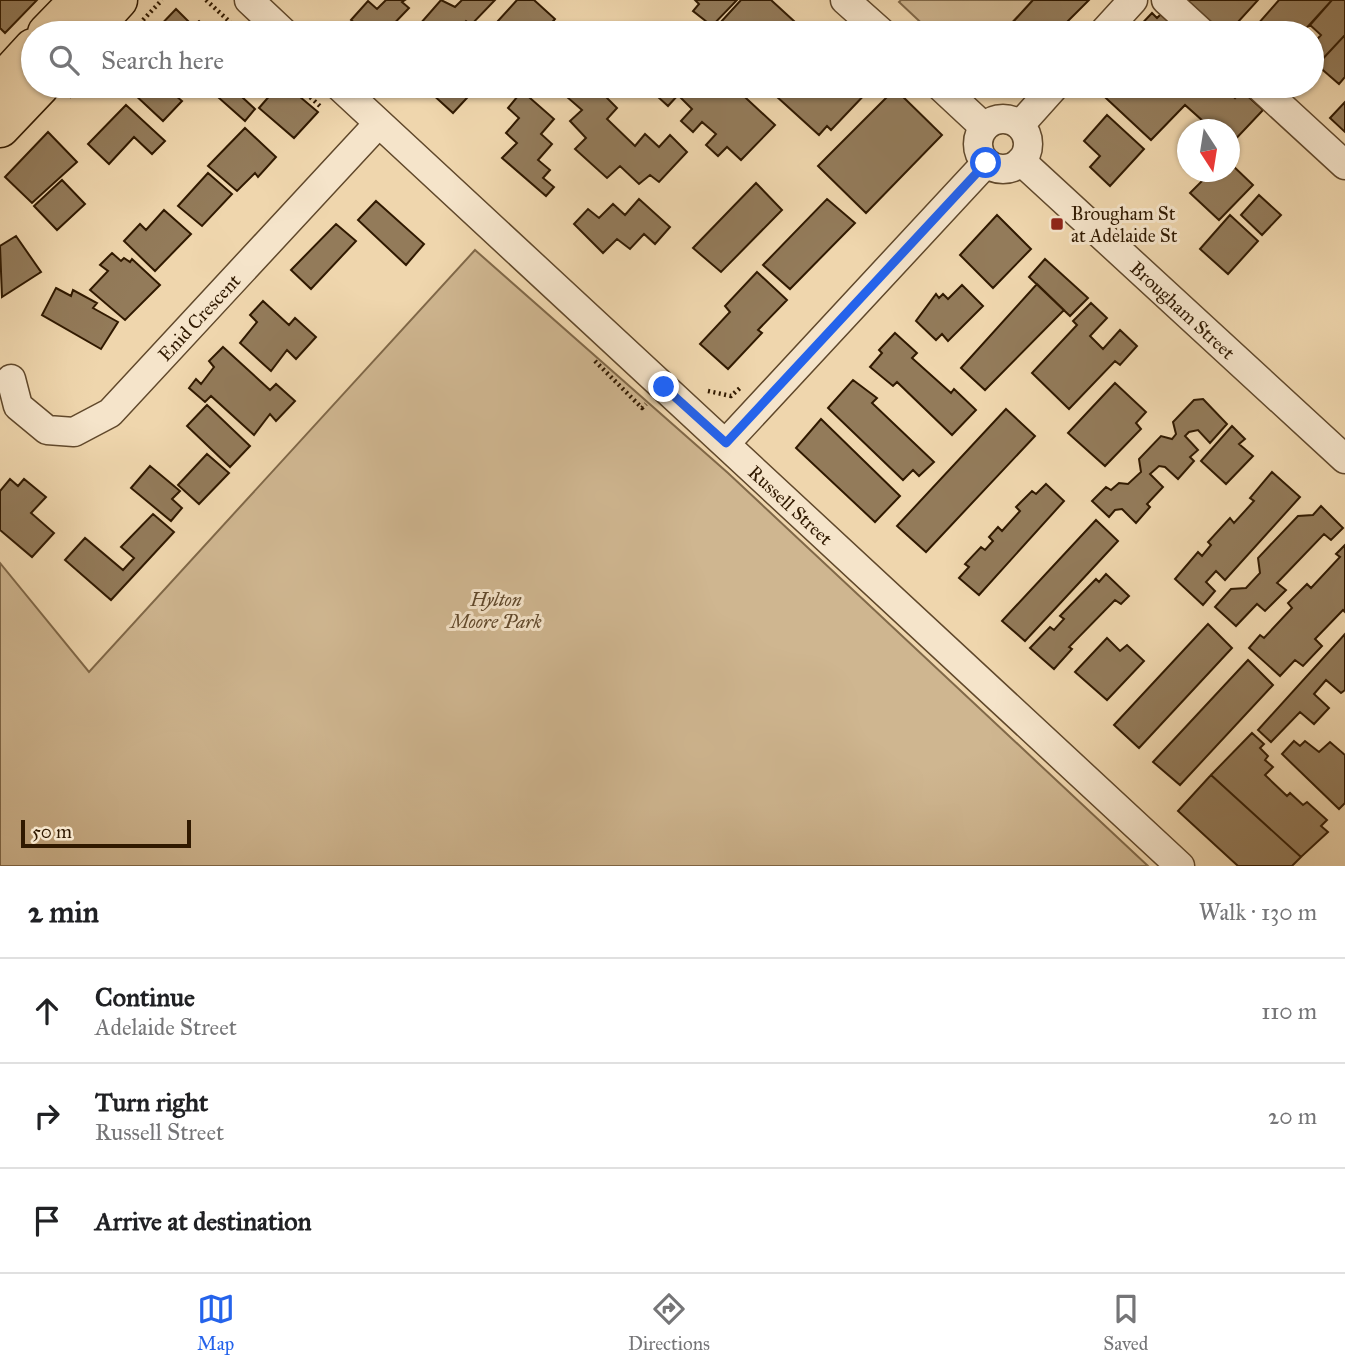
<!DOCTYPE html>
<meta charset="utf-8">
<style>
:root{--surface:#fff;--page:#f6f6f6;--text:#202124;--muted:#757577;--line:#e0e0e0;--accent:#2563eb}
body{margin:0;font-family:"IM FELL Great Primer",serif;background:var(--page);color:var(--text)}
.compass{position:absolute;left:1177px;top:119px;width:63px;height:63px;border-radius:50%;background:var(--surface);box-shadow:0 2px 5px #0004;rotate:168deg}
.scale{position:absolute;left:21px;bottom:18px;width:170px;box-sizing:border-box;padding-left:7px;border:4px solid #301900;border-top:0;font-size:19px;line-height:24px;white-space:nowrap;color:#301900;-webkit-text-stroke:5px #f5e4ca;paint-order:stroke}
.stop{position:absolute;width:21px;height:21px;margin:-16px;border:5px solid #2563eb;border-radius:50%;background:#fff}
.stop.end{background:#2563eb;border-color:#fff;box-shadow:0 2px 7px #0008}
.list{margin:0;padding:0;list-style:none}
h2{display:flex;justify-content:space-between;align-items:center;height:91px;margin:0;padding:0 28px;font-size:30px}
h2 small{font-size:23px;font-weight:400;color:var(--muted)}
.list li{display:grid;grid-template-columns:46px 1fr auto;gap:21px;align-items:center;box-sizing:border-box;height:105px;padding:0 28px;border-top:2px solid var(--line)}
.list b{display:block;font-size:26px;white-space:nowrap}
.list p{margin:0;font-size:23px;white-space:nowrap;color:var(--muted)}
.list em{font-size:23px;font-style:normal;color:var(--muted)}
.icon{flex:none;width:38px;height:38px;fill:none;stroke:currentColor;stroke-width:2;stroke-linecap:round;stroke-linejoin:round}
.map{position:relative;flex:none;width:1345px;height:866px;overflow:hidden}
.search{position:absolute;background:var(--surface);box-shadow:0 2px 5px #0004;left:21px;right:21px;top:21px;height:77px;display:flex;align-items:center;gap:18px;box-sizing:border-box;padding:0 24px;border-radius:38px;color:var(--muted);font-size:26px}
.sheet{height:406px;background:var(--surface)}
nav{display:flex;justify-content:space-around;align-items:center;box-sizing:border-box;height:98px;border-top:2px solid var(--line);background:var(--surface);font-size:19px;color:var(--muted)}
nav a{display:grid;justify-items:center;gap:4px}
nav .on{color:var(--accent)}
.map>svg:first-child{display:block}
.green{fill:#cfb690;stroke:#806848;stroke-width:2}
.building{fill:#937b5a;stroke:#301900;stroke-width:2}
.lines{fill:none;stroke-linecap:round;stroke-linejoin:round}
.minor-casing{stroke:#60482b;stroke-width:31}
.highway-casing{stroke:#301900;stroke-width:41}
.path{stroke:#301900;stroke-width:4.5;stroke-dasharray:2 3.5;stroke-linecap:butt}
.minor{stroke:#f5e4ca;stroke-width:28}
.highway{stroke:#efd6ad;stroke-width:38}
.route{stroke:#2563eb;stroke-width:9}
.poi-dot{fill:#8f2418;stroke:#f5e4ca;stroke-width:2.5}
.labels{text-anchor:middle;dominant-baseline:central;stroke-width:6;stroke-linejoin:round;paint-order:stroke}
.poi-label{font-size:19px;fill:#301900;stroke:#f5e4ca;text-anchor:start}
.street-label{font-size:19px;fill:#301900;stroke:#f5e4ca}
.park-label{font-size:19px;font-style:italic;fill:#60482b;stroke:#f5e4ca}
</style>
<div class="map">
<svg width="1345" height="866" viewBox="0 0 1345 866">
<rect width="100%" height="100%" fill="#efd6ad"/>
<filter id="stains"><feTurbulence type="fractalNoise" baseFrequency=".00286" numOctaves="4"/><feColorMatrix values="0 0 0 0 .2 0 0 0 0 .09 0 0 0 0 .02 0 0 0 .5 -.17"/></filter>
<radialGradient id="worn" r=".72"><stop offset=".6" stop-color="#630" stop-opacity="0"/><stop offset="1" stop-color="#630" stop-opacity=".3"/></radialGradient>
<!-- green -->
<path class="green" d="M901,0H1033L1002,33H932L899,2Z
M475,250L728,473L1148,866H0V563L89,672Z"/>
<!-- building -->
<path class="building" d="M0,0H37L5,33L0,28Z
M386,0H405L402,2L409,8L385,33H367L351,20L368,1L377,9Z
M441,0L455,7L462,0H495L471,25L466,21L455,33H428L420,24Z
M517,0H534L555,19L543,33L532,28L527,33H487Z
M695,0H737L712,26L693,11L699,4Z
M741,0H771L807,33H717L722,27L720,23Z
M1033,0H1089L1056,33H1003Z
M1177,0H1258L1228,33H1213Z
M1279,0H1332L1302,33H1250Z
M1332,0H1345V35L1317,65L1312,60V45L1321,35L1310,25Z
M176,9L193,26L199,21L212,33L154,32Z
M1165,10L1191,33H1133L1152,13L1157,18Z
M1345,35V77L1339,84L1317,65Z
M140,86H186L176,96L182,101L163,121L133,93Z
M230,86L255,109L245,121L219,98Z
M278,86H287L318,112L294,138L259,108Z
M437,86H478L453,113L431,93Z
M577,86H609L603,94L617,108L607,119L635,146L645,134L659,147L670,135L687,152L659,182L650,175L639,184L620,166L607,178L575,149L586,138L570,121L582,110L567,97Z
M668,86H733L775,125L741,160L727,147L718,156L706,145L716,134L702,122L693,132L681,121L692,109L678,95L668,106L658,97Z
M765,86H864L869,90L831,130L827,126L819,135Z
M1093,86H1222L1235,98L1242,91L1263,110L1230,145V130H1213L1185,105L1151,140Z
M895,89L942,135L866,213L818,166Z
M522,91L554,119L541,134L552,144L538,160L550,170L543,178L554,187L546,196L502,158L517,143L506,133L519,118L508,108Z
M1345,102V132L1330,118Z
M126,105L165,141L152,154L134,137L109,164L88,144Z
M1107,115L1144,149L1110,186L1090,167L1100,156L1084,141Z
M245,128L276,157L258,177L255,173L237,191L208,166Z
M48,132L77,162L32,203L5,177Z
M1230,163L1253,185L1219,220L1190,193L1211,172H1230Z
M208,173L232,194L202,226L178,206Z
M62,180L85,204L57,230L34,206Z
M756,183L782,210L721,272L693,248Z
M1259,195L1281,215L1262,235L1241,215Z
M639,199L670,227L655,244L644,234L630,249L617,239L603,253L574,224L588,209L599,218L613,204L625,215Z
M827,199L855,223L790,289L763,265Z
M376,201L424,244L406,265L358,220Z
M164,210L191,234L155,271L124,241L140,224L146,230Z
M997,215L1031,249L993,288L960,255Z
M1230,215L1258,241L1228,274L1200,249Z
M336,224L356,241L311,289L291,270Z
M16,236L41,272L2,297L0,246Z
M112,253L121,261L124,258L130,262L132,259L160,285L125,320L90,290L108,271L100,265Z
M1045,259L1088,298L1070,316L1029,277Z
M757,272L787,300L758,330L762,333L728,369L700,344L730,312L725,306Z
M1037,284L1064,310L985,390L961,368Z
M962,285L983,306L948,341L942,334L936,340L916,321L936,294L939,298L943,294L948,299Z
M56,288L71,296L73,290L97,303L93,308L118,322L101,349L42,315Z
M263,301L289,325L295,318L316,337L296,359L287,350L271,371L240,343L257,322L250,315Z
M1091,303L1107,318L1090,336L1103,349L1120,330L1137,346L1120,365L1115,361L1069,409L1032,373L1077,325L1073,321Z
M895,333L917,353L912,358L951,393L954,389L976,410L952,435L897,382L893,386L870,367L882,353L879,350Z
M223,347L270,390L276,384L295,401L276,421L270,414L254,435L211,396L205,402L189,388L196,379L201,384L214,367L209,361Z
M853,380L877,398L872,403L934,462L919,476L913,470L903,480L828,408Z
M1115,383L1146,412L1136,423L1141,429L1105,466L1068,433Z
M1203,399L1227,424L1210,443L1198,430L1189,432L1185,436L1198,450L1190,457L1194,461L1178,479L1165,467L1159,466L1150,474L1163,487L1147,504L1150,507L1136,523L1122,509L1115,510L1109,517L1092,501L1106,487L1111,490L1119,483L1128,484L1141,472L1139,459L1161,436L1172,439L1176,434L1173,422L1194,400Z
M207,405L250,446L230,467L187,426Z
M1006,409L1035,436L926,552L897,526Z
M821,419L900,496L875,522L796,448Z
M1232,426L1245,439L1239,444L1253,456L1226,484L1201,461Z
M207,454L229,473L199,504L178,485Z
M150,466L180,491L172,499L182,508L171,521L131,488Z
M1272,472L1300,497L1225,580L1216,571L1206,582L1215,591L1203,605L1175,579L1198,552L1202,556L1211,545L1208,542L1230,518L1234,523L1254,501L1250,498Z
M10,479L18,486L24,479L46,497L31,513L54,533L32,557L0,530V491Z
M1046,484L1064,501L979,595L959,578L969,567L965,564L981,547L985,550L993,541L989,537L998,527L1002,531L1020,511L1016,507L1032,491L1036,494Z
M1321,506L1343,528L1331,540L1324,534L1277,583L1286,590L1265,611L1257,604L1236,626L1215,607L1231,589L1246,588L1260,573L1258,558L1298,516L1313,515Z
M153,514L174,532L111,600L65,560L85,538L123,570L134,558L121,547Z
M1096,520L1118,541L1025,641L1002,621Z
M1345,545V612L1343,610L1315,639L1322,646L1303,666L1295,660L1280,676L1249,648L1260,635L1264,638L1292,608L1288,603L1307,584L1311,588L1340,557L1336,554Z
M1106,574L1129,596L1121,604L1115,600L1069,647L1072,649L1054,669L1030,648L1050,627L1054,630L1064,619L1060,616L1096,579L1099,582Z
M1208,624L1232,648L1139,748L1114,725Z
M1345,634V690L1341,693L1326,680L1314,694L1329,708L1314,724L1300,712L1271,742L1258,730Z
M1107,638L1120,651L1127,645L1144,661L1107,700L1075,672Z
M1248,660L1273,685L1180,785L1153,762Z
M1252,733L1264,744L1260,748L1268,756L1265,760L1273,767L1265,775L1287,796L1290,793L1303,805L1307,802L1327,820L1321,826L1328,832L1301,857L1211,775Z
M1294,741L1300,746L1305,741L1319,752L1330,742L1345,755V803L1339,809L1282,754Z
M1211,775L1301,857L1292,866H1238L1178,811Z"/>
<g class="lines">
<!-- minor casing -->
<g class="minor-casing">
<g id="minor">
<path d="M249,0L284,33"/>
<path d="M845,0L882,33"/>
<path d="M1166,0L1202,33"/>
<path d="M1103,33L1133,0"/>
<path id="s1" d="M339,86L1180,866"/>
<path d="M940,86L984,127"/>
<path d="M1259,86L1345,165"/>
<circle cx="1003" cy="144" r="25"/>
<path d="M1020,125L1055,86"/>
<path id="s2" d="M1021,161L1345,459"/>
<path id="s3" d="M11,379L18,406L47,430L74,432L110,413L378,124"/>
<path d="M726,443L986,163"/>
</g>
</g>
<!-- highway casing -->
<g class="highway-casing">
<path id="highway" d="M47,33L79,0
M88,33L118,0
M0,84L33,48
M0,128L40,86"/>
</g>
<!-- path -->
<path class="path" d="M206,0L242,33
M143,20L162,0
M298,86L321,107
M69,97L79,86
M595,361L642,408L646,404
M708,391L731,396L740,388"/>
<!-- minor -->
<use href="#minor" class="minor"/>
<!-- highway -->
<use href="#highway" class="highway"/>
</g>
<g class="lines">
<!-- route -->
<path class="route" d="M664,387L726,443L986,163"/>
</g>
<!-- markers -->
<rect class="poi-dot" x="1050" y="217" width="14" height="14" rx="3.5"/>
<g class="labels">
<!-- poi labels -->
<g class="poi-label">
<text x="1071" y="213">Brougham St<tspan x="1071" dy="22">at Adelaide St</tspan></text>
</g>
<!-- street labels -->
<g class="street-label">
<text stroke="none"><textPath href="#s2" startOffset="220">Brougham Street</textPath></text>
<text stroke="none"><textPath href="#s3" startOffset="264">Enid Crescent</textPath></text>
<text stroke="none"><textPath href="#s1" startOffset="616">Russell Street</textPath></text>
</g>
<!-- park labels -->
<g class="park-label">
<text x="496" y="599">Hylton<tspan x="496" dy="22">Moore Park</tspan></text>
</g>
</g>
<rect width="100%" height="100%" filter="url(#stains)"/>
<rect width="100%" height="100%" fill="url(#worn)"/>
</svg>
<svg class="compass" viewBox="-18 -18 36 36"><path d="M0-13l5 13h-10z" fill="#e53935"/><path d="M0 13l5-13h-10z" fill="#757577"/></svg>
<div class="scale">50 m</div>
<div class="stop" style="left:986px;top:163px"></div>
<div class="stop end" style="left:664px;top:387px"></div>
<div class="search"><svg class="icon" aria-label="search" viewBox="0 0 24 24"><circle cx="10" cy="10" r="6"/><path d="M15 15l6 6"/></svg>Search here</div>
</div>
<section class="sheet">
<h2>2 min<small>Walk · 130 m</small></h2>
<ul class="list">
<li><svg class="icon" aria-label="ahead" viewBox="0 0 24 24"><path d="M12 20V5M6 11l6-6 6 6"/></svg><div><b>Continue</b><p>Adelaide Street</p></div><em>110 m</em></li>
<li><svg class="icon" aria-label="right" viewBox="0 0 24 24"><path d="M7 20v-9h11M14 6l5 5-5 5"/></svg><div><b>Turn right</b><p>Russell Street</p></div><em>20 m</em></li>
<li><svg class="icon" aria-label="arrive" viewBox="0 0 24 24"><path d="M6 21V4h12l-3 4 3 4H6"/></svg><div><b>Arrive at destination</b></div></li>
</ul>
</section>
<nav>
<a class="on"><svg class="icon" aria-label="map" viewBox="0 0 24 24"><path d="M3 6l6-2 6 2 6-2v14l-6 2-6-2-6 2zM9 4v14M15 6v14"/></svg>Map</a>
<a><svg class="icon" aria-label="directions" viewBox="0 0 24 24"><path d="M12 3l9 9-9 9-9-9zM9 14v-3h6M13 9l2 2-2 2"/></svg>Directions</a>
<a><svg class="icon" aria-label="saved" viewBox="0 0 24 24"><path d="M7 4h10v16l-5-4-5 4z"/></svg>Saved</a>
</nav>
